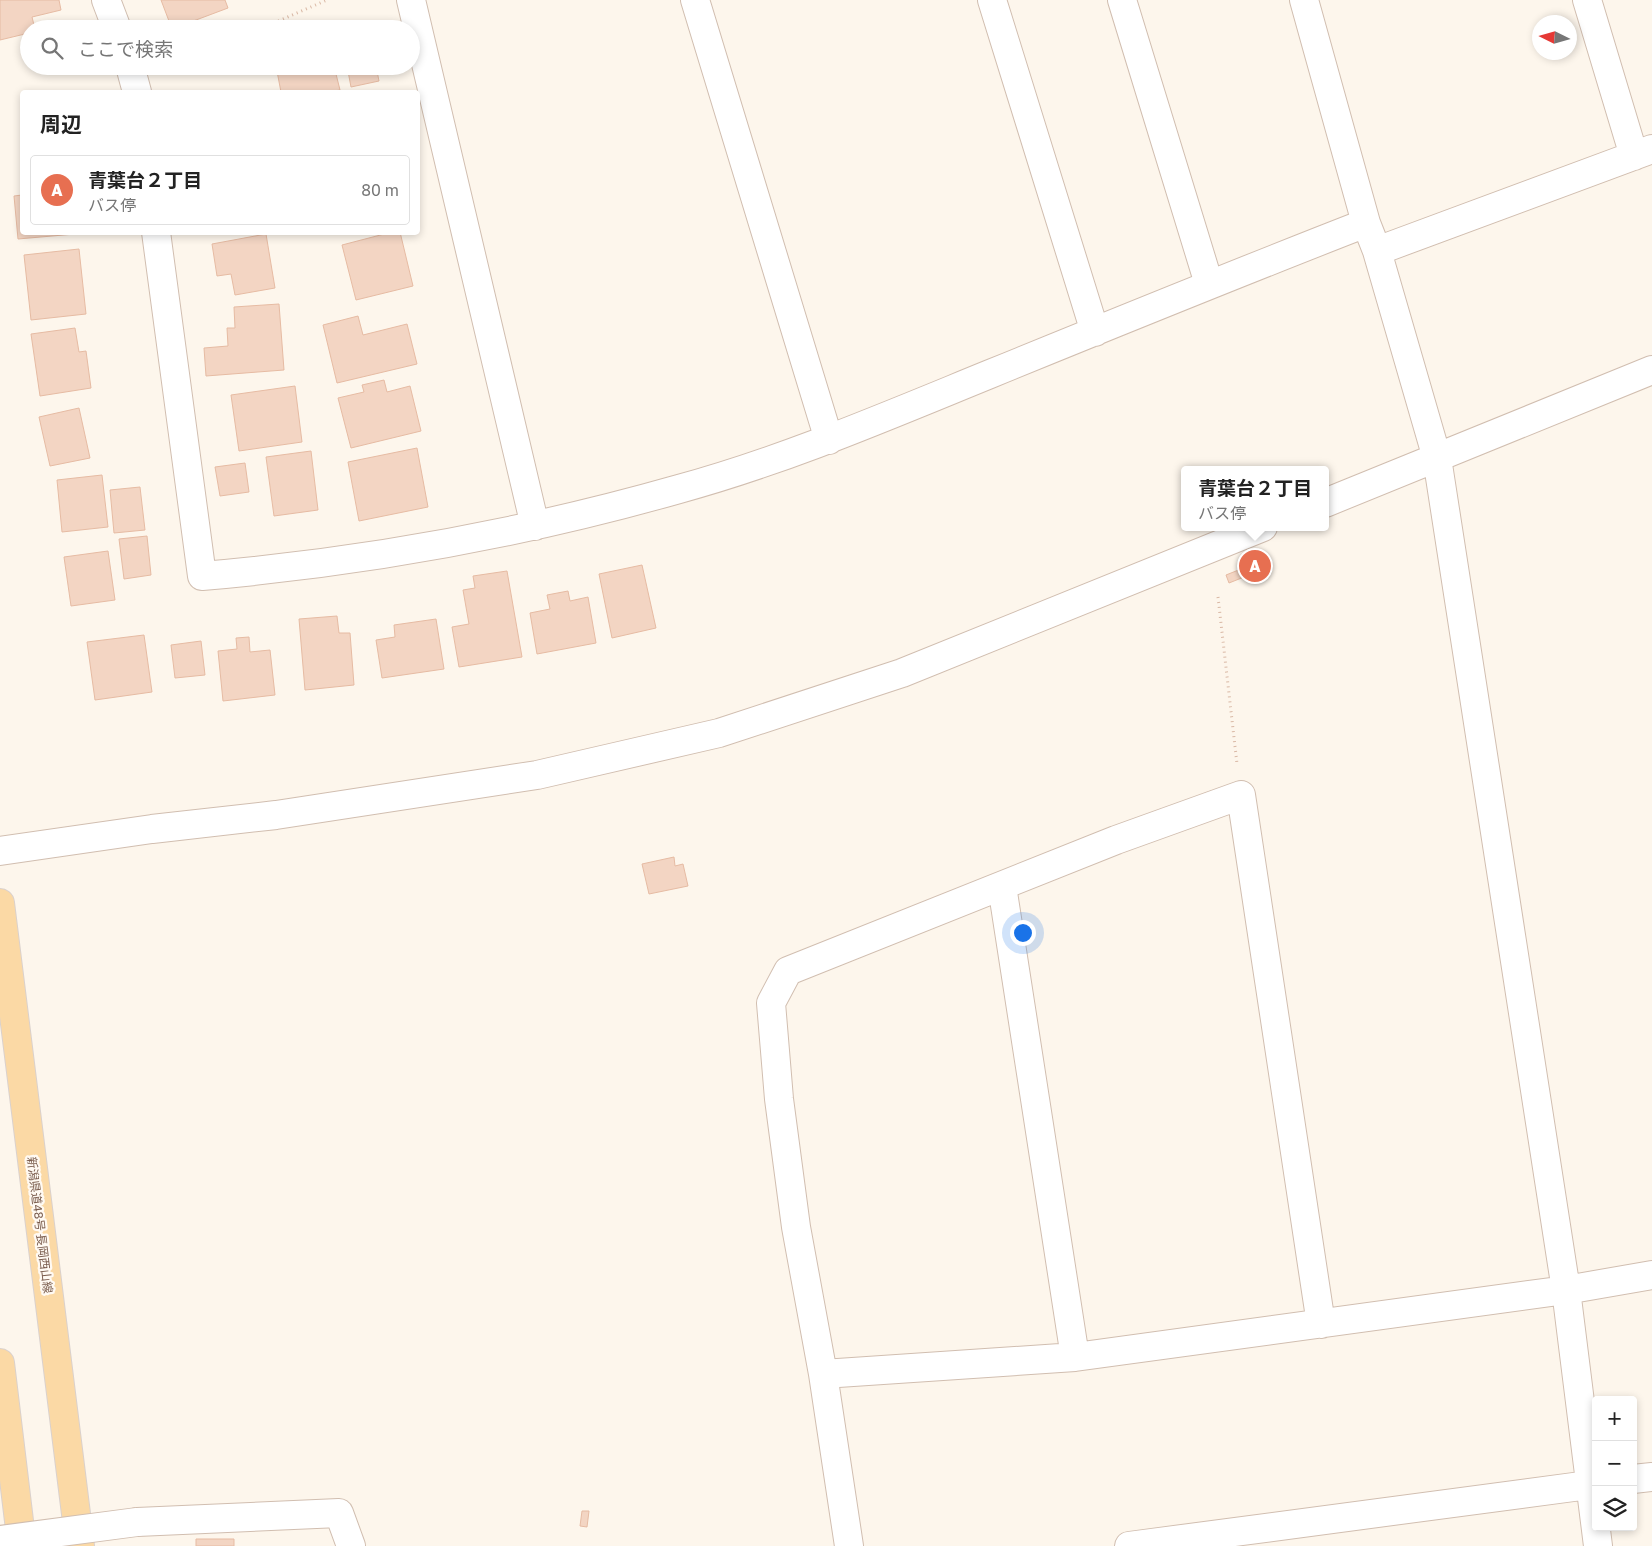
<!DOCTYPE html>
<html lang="ja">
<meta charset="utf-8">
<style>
:root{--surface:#fff;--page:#f2f2f2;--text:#222;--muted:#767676;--line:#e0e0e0;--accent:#e76f51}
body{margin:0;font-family:"Golos Text","Noto Sans JP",sans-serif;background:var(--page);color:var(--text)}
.controls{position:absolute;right:15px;bottom:15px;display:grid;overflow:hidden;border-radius:5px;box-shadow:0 2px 8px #0003}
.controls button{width:45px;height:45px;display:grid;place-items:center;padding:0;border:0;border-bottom:1px solid var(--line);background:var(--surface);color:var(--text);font:25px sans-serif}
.compass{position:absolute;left:1532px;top:15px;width:45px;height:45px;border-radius:50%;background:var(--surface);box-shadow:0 2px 8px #0003;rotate:275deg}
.you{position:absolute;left:1022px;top:932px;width:18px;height:18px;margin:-12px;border:4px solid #fff;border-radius:50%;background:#1a73e8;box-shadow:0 0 0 8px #1a73e833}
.badge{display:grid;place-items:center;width:32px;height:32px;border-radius:50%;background:var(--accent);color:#fff;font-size:16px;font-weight:700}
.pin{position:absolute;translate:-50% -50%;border:2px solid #fff;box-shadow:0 1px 5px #0006}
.popup{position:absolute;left:1181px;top:466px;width:148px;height:65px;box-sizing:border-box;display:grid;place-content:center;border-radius:5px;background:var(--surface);filter:drop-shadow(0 1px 4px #0005);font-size:16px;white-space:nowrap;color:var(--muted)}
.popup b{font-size:19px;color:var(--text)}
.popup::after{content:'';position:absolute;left:50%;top:100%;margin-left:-10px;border:10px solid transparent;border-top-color:var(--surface)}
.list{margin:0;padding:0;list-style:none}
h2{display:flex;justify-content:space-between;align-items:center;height:65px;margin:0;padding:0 20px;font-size:21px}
h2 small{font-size:16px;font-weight:400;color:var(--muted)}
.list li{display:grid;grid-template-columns:32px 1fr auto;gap:15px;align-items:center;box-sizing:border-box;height:70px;margin:0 10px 10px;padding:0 10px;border:1px solid var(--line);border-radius:5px}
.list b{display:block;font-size:19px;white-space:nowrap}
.list p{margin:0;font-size:16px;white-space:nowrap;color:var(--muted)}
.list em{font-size:16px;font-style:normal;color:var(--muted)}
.icon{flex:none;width:28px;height:28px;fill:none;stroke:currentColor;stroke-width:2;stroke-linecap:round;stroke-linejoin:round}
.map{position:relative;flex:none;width:1652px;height:1546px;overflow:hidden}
.search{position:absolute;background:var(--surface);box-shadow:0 2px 8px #0003;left:20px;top:20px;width:400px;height:55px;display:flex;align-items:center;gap:12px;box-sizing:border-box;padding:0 18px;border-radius:28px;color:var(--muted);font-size:19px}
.panel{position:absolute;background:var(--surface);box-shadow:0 2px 8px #0003;left:20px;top:90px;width:400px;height:145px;border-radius:5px}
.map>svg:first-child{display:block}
.building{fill:#f3d5c3;stroke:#e6bba3}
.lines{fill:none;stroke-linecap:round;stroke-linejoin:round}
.minor-casing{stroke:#d1beb0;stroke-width:30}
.major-casing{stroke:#dad1cd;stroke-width:30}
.path{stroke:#d9b8a5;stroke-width:3;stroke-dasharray:1 4;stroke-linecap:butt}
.minor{stroke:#fff;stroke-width:28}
.major{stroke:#fbd9a5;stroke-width:28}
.minor-bridge-casing{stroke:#d1beb0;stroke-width:30;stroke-linecap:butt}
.minor-bridge{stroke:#fff;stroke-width:28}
.labels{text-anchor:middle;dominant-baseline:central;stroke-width:4.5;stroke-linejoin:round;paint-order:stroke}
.street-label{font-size:12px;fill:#7a5c4d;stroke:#fffaf3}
</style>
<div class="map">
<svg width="1652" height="1546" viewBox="0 0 1652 1546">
<rect width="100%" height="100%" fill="#fdf6ec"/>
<!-- building -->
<path class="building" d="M0,0H59L61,10L32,17L35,29H29V33L0,40Z
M161,0H225L228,8L172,29Z
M276,66H334L340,90L329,92H281Z
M347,66H376L379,81L351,87Z
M22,195V232L86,233L18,239L14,196Z
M392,232H400L413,286L356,300L342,245Z
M266,234L275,288L235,295L231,274L217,276L212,244Z
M79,249L86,314L31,320L24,255Z
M279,304L284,370L206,376L204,348L228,346L227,328H235L234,307Z
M358,316L363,335L407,324L417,364L337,383L323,325Z
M75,328L79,352L86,351L91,388L40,396L31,334Z
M384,380L387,392L410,386L421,431L351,448L338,398L364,392L362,385Z
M295,386L302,442L239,451L231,395Z
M79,408L90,458L50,466L39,417Z
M417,448L428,507L359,521L348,462Z
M311,451L318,510L274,516L266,457Z
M245,463L249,492L220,496L215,467Z
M102,475L108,527L62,532L57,480Z
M140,487L145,530L114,533L110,490Z
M147,536L151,575L124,579L119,539Z
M108,551L115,600L71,606L64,557Z
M642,565L656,628L612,638L599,574Z
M1246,567L1249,575L1229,583L1226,575Z
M507,571L522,657L459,667L452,627L469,624L463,590L475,588L473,576Z
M568,591L570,601L588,597L596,643L537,654L530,613L550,609L547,595Z
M337,616L339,633H350L354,685L305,690L299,619Z
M436,619L444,669L382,678L376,640L395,637L394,625Z
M144,635L152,692L95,700L87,642Z
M249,637L250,652L270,650L275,695L223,701L218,651L237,649L236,638Z
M201,641L205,675L175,678L171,645Z
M674,857L675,866L683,864L688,886L649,894L642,864Z
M582,1511H589L587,1527L580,1526Z
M196,1539H234V1546H196Z"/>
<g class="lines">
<!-- minor casing -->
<g class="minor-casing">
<path id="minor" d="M106,0L117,29
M411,0L535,526
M695,0L829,440
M992,0L1095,332
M1122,0L1209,284
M1304,0L1366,223L1377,251L1437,458L1566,1290L1598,1546
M1587,0L1634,156
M130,66L137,92
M156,232L202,576C365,562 521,534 679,489C785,460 887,416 990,374C1115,323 1240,272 1366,223
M1377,251L1652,149
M1325,503L1652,370
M0,851L152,829L276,815L537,775L719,733L902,673L1263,527
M1002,886L1075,1357
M823,1374L1075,1357L1566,1290L1652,1275
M1633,1479L1652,1477
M137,1522L339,1513L351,1546
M849,1546L823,1374L796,1227L779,1099L771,1003L788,971L1116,840L1241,795L1321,1324
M1129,1546L1596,1484"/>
</g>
<!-- major casing -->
<g class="major-casing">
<path id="major" d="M0,903L80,1546
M0,1363L22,1546"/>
</g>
<!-- path -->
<path class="path" d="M260,29L327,0
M164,70L172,66
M1218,597L1237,764"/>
<!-- minor -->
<use href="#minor" class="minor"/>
<!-- major -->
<use href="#major" class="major"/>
<!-- minor-bridge casing -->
<g class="minor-bridge-casing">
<path id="minor-bridge" d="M0,1540L137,1522"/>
</g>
<!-- minor-bridge -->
<use href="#minor-bridge" class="minor-bridge"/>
</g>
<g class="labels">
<!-- street labels -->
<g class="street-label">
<text transform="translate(40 1225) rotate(83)">新潟県道48号 長岡西山線</text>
</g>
</g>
</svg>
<div class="controls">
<button>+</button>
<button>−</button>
<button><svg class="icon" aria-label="layers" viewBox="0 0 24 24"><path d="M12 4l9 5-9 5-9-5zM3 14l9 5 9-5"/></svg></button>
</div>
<svg class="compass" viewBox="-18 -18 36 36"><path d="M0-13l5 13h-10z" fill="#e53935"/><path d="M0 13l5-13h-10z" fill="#767676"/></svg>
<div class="you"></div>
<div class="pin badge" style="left:1255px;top:566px">A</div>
<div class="popup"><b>青葉台２丁目</b>バス停</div>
<div class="search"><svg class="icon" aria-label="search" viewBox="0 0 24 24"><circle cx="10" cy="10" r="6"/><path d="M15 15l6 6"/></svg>ここで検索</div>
<section class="panel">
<h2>周辺<small></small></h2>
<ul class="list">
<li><span class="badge">A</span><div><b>青葉台２丁目</b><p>バス停</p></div><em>80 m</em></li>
</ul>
</section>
</div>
